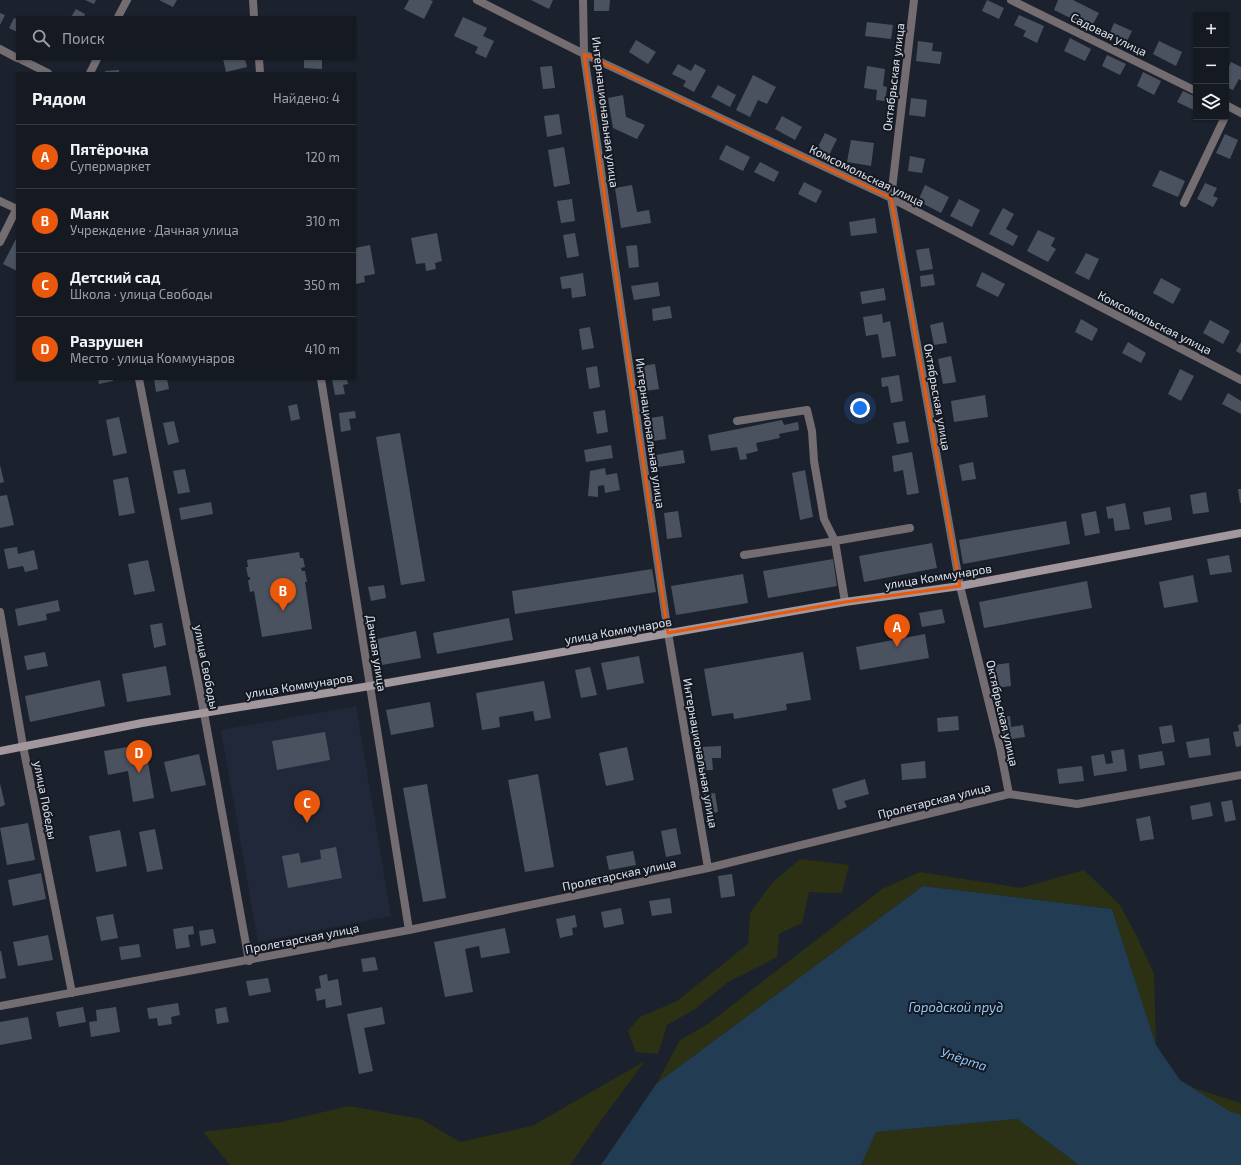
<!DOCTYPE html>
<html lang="ru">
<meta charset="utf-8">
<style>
:root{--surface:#151a22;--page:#22272f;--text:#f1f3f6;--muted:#9da1a5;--line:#343840;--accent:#ea580c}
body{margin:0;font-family:"Exo 2",sans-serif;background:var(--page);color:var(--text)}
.controls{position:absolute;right:12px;top:12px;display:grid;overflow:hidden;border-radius:0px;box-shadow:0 1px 3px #0004}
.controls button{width:36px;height:36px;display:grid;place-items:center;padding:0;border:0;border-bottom:1px solid var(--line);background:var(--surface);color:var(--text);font:20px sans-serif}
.you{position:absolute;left:860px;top:408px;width:14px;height:14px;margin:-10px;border:3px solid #fff;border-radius:50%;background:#1a73e8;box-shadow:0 0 0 6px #1a73e833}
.badge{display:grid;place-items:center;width:26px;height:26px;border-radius:50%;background:var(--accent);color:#fff;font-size:13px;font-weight:700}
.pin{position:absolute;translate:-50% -33px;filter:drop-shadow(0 1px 2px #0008)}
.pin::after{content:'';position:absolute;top:21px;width:14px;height:12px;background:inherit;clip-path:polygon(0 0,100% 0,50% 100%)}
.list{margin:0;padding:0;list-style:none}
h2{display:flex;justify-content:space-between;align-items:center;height:52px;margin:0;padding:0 16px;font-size:17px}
h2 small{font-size:13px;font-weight:400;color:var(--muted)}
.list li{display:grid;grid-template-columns:26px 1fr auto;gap:12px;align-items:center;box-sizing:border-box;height:64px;padding:0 16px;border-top:1px solid var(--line)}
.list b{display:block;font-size:15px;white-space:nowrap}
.list p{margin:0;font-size:13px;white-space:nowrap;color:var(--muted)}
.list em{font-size:13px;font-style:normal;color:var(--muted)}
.icon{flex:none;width:22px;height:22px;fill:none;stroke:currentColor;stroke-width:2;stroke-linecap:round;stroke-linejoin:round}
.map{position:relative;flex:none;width:1241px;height:1165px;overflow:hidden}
.search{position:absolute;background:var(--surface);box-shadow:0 1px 3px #0004;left:16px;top:16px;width:340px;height:44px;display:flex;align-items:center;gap:10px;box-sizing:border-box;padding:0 14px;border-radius:0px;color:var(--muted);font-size:15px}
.panel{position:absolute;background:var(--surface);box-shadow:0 1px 3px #0004;left:16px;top:72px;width:340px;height:308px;border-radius:0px}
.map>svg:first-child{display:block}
.built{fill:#202839}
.green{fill:#2b3112}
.water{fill:#223c53}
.building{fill:#4b525f}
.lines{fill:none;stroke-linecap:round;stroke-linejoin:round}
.lane{stroke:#736c70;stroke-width:8}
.street{stroke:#736c70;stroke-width:8}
.secondary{stroke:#a1979d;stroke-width:8}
.marked{fill:none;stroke:#e8590c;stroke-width:3;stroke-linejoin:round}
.labels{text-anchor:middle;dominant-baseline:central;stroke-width:4;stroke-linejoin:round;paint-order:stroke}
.street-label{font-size:12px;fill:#dee2ea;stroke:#131823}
.water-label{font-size:13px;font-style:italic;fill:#94c4f2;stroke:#131823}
</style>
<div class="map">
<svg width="1241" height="1165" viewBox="0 0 1241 1165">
<rect width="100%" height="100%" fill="#1c222d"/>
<!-- built -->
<path class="built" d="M356,706L391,916L258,942L221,730Z"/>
<!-- green -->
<path class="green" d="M800,859L849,865L842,893L809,892L802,923L779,934L777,957L728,982L695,1009L667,1025L658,1054L636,1052L628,1031L640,1017L677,1001L748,944L750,913L773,882Z
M1084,870L1120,905L1138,939L1154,974L1156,1045L1112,909L923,886L657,1083L680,1040L708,1024L882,889L920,872L1021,888Z
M645,1061L600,1122L570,1165H230L203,1132L281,1122L349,1106L421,1119L460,1142L532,1126Z
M1180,1080L1196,1089L1241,1103V1115L1229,1112Z
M1017,1119L1079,1165H861L875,1132Z"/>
<!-- water -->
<path class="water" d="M923,886L1112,909L1156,1045L1180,1080L1229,1111L1241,1115V1165H1079L1017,1119L876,1132L861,1165H601L657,1083Z"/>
<!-- building -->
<path class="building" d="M85,0H96L94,4Z
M159,0H177L173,7Z
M409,0H430L433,1L424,19L404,9Z
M531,0H553L549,9Z
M594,0H610L609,11H594Z
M987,0L1004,8L999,19L982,11Z
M1058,0H1073L1099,13L1091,28L1054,10Z
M76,9L85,14L84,17H71Z
M0,13L5,15L0,25Z
M1019,15L1044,26L1037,43L1023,36L1026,31L1014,25Z
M463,17L487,28L483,36L494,41L486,58L475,53L478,47L454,36Z
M14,18L17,19V32L9,28Z
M867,22L893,25L891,39L865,36Z
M1114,23L1132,31L1126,43L1109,35Z
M1070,38L1091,49L1085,61L1064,51Z
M636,40L656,52L648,64L629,52Z
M918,41L933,43L932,51L942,52L940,64L916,61Z
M1159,41L1182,52L1176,66L1153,54Z
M1107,55L1126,64L1120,75L1102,66Z
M223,59H245L247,67L226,72Z
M304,59H322V69L304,68Z
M1231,62L1241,67V80L1239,79L1233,90L1226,87V72Z
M678,64L691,71L695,64L706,70L694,92L683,86L686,81L672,74Z
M552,66L555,88L543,89L540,67Z
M867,66L885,69L883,86L887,87L885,101L876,100L877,90L864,88Z
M119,70V73H105V71Z
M1143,72L1161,81L1154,95L1137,86Z
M753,75L776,87L767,104L758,100L750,117L736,110Z
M718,85L736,95L730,107L711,97Z
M1183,91L1196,97V111L1177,102Z
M623,95L626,117L645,125L637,139L613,128L608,98Z
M911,98L927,100L925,117L909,115Z
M559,114L562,134L547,137L544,116Z
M782,116L802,127L795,140L775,129Z
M825,133L837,139L829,155L817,149Z
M1225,134L1238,140L1230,159L1216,153Z
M851,140L874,143L871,166L847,162Z
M726,145L750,157L743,171L719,159Z
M564,147L570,184L554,187L548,150Z
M910,156L925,159L922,173L908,171Z
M760,162L779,172L774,182L754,172Z
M1160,170L1185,181L1178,197L1152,186Z
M804,182L822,191L816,203L798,194Z
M1205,183L1217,188L1213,196L1218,198L1213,207L1197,199Z
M632,185L637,212L649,210L651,223L621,228L615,188Z
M925,185L949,197L941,213L918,201Z
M572,199L575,221L561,223L557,201Z
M959,199L980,210L972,227L950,216Z
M1003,208L1014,214L1006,229L1018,236L1013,246L989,234Z
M875,218L877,233L851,236L849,222Z
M1038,230L1055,238L1051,246L1056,249L1048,262L1027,251Z
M437,233L442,261L435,263L436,269L426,271L425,263L416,264L411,238Z
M575,233L579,256L567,258L563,235Z
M17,237V271L3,264Z
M370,245L375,274L364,276L365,282L356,284L355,278V248Z
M637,245L639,267L629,268L626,246Z
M929,248L933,269L920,271L916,250Z
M1086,253L1099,259L1089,280L1075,273Z
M982,272L1005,284L998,297L976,286Z
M583,273L586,296L572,298L571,288L562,289L560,277Z
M933,274L935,285L921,287L920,276Z
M1161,278L1181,289L1173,304L1153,293Z
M658,282L660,296L634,300L631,286Z
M884,288L886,300L862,304L860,292Z
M670,306L672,318L653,321L652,309Z
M882,314L883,323L890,321L896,356L882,358L878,334L866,336L863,317Z
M1081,319L1098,329L1092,341L1075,332Z
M1210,320L1230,331L1223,344L1203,333Z
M943,322L947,343L934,345L930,325Z
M590,327L594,348L582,350L579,329Z
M1128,342L1146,353L1141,363L1122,353Z
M1241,342V354L1236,351Z
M951,356L956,382L943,384L938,359Z
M655,364L659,389L645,391L641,366Z
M597,366L600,387L589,389L586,368Z
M1180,369L1194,376L1181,401L1168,394Z
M899,375L903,401L891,403L888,386L882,387L881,378Z
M98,379H113V381L99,384Z
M154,379H167L169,389L156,392Z
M332,379H347L348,384L343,385L345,394L335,395Z
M1228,393L1241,401V414L1222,404Z
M985,395L988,417L954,422L951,401Z
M297,404L300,419L291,421L288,406Z
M605,410L608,432L597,434L593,412Z
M355,411L356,418L349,419L351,430L341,432L339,413Z
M663,416L666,439L653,441L650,418Z
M119,417L127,453L113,456L106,420Z
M782,420L784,425L798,422L799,430L779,434L780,438L756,443L758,451L746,454L747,459L740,460L737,447L711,451L708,435Z
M174,421L179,442L168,445L163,423Z
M905,421L909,442L897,444L893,423Z
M400,433L425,581L401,585L376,437Z
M611,445L613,458L586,462L584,450Z
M683,450L685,463L658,467L656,455Z
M912,452L919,493L907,495L903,470L894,472L892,456Z
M973,462L976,479L962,481L959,465Z
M0,465L4,482L0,483Z
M605,468L606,475L617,473L620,490L605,493L604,485L598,486V497L588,496L590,471Z
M185,469L190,492L178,494L173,471Z
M805,470L813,517L800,520L792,473Z
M128,477L135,513L119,516L113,480Z
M1238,489H1241V503H1240Z
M1206,492L1209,512L1193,514L1190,495Z
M7,495L14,525L0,528V496Z
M211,502L213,514L181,520L179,508Z
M1125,503L1130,529L1115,531L1113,518L1108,519L1106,507Z
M1170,507L1172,520L1145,525L1143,512Z
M678,511L682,537L667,539L664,513Z
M1096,511L1100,533L1085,536L1081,514Z
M1066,521L1070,544L963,564L959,540Z
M932,543L937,568L864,582L859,556Z
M17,547L18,554L34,550L38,569L25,572L23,566L8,569L4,549Z
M299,552L300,558H303L305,567L301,568L302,571H305L307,582H305L312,629L262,637L254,591L250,592L248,580H250V577H248L246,567H248L247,560Z
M1229,555L1232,572L1210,575L1207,559Z
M833,559L837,586L768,598L763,571Z
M148,560L155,591L134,595L128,564Z
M652,569L656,592L515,614L512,591Z
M743,574L748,603L676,615L671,586Z
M1193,575L1198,602L1164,608L1159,582Z
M1087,581L1092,608L984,628L979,602Z
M384,585L386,598L371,601L368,587Z
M58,600L60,611L46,614L47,620L18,626L15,609Z
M942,609L945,623L922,627L919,613Z
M509,618L513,640L437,654L433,633Z
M162,623L166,645L154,648L150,625Z
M416,631L421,658L382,665L377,639Z
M925,634L929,658L860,670L856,647Z
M45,652L48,666L27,670L24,656Z
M803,652L811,700L786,704L787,710L734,719L733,713L712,716L704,669Z
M639,656L644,683L607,690L601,663Z
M1009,663L1011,686L996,688L994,665Z
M166,666L171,695L127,702L122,674Z
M590,667L597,695L581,698L575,670Z
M100,680L105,706L30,722L25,696Z
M544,681L551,718L535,721L533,711L499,717L500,727L482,730L476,693Z
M430,702L434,727L391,735L386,710Z
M958,716L959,730L938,732L937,718Z
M1010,716L1011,727L1023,725L1025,737L1004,740L1001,718Z
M1241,724V746L1236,747L1233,732L1239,731L1238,725Z
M1172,725L1175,742L1162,744L1159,727Z
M325,732L330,760L277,770L272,741Z
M1209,738L1211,755L1189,758L1186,742Z
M145,744L154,798L133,802L128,771L108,775L104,751Z
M721,746V758H712L713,770H699V747Z
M627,747L634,780L606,786L599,753Z
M1124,749L1127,771L1094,776L1091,756L1104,754L1106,764L1113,763L1111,751Z
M1162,751L1165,765L1140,769L1138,755Z
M199,754L206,785L171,792L164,762Z
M925,761L926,778L902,780L901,764Z
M1082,766L1084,781L1059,784L1057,769Z
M538,774L554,867L525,872L508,780Z
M865,779L869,794L844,801L847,807L838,810L832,789Z
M0,783L5,805L0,807Z
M427,784L446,898L423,902L403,788Z
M715,793L718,812L707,814L704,794Z
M1232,800L1236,820L1225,822L1221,802Z
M1210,802L1213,816L1192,820L1190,806Z
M1150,816L1154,839L1140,841L1136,819Z
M28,823L35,860L7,865L0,828Z
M676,828L681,854L666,857L661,831Z
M155,829L163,869L147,872L139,832Z
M120,830L127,866L96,872L89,836Z
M336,847L342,878L288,888L282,856L299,853L301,863L321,859L320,850Z
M633,851L636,865L609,870L606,856Z
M41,873L46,899L13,906L8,880Z
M732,874L735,896L721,898L718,876Z
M670,898L672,913L652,916L649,901Z
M621,908L624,924L604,928L601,912Z
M113,914L118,938L101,941L96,917Z
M575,915L577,927L572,928L573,935L560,938L556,919Z
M193,926L194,934L188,935L190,947L176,949L173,929Z
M505,928L510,953L481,958L479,946L465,949L473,992L445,997L434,942Z
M213,929L216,943L201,946L199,931Z
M48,935L53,960L18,966L13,942Z
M139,944L141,957L121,960L119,947Z
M0,951H1L6,978L0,979Z
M375,957L378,970L363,972L361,959Z
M327,974L328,981L338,979L342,1005L326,1008L325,999L317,1001L315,989L321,988L319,976Z
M268,978L271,992L249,996L246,981Z
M178,1003L180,1015L171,1017L172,1024L158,1026L157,1018L149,1019L147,1008Z
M83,1007L86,1022L59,1027L56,1012Z
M116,1007L120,1032L91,1037L89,1022L97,1021L96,1010Z
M226,1007L229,1022L217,1024L215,1009Z
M382,1007L385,1024L364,1028L373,1071L359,1074L347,1014Z
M28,1017L32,1039L0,1045V1022Z"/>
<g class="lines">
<!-- lane -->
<path class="lane" d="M0,201L17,209
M737,421L807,410L812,431L814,461L824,519L835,541L910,528
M744,555L835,541L845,602"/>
<!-- street -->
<path class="street" d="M253,0L254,17
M477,0L584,54L891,198L1241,380
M583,0L584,54L668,633L708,868
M914,0L891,198L960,586L1000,748L1009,794
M1011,0L1196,91
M118,17L127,0
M0,49L17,58
M20,59L48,73
M259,59L260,73
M90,73L97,59
M1226,105L1241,113
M1184,203L1225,117
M0,242L17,208
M139,379L204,713L249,961
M321,379L409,930
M0,612L23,746L72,993
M0,1006L409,930L708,868L1009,794L1077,804L1241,775"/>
<!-- secondary -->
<path class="secondary" d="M0,751L142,723L370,686L845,602L960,586L1241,533"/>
</g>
<!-- marked area -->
<path class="marked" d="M584,54L891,198L960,586L845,602L668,633Z"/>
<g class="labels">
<!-- street labels -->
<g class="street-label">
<text transform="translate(1109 34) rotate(26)">Садовая улица</text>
<text transform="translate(893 77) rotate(-83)">Октябрьская улица</text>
<text transform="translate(606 112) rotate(83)">Интернациональная улица</text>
<text transform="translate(867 175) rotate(26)">Комсомольская улица</text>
<text transform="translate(1155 322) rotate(27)">Комсомольская улица</text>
<text transform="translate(938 397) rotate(80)">Октябрьская улица</text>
<text transform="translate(651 433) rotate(82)">Интернациональная улица</text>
<text transform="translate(938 576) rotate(-9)">улица Коммунаров</text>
<text transform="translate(618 630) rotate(-10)">улица Коммунаров</text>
<text transform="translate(377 653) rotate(81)">Дачная улица</text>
<text transform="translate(207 667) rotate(79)">улица Свободы</text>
<text transform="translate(299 685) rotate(-9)">улица Коммунаров</text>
<text transform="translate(1003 713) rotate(77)">Октябрьская улица</text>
<text transform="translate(701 753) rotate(80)">Интернациональная улица</text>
<text transform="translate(46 800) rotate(79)">улица Победы</text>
<text transform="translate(934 800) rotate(-14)">Пролетарская улица</text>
<text transform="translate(619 874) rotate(-12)">Пролетарская улица</text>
<text transform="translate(302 938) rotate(-11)">Пролетарская улица</text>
</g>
<!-- water labels -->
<g class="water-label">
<text x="956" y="1007">Городской пруд</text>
<text transform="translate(964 1059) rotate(18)">Упёрта</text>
</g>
</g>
</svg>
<div class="controls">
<button>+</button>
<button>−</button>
<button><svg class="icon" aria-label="layers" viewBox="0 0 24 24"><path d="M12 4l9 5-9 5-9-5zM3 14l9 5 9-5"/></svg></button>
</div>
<div class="you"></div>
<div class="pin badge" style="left:897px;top:647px">A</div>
<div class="pin badge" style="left:283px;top:611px">B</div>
<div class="pin badge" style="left:307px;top:823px">C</div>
<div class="pin badge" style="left:139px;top:773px">D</div>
<div class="search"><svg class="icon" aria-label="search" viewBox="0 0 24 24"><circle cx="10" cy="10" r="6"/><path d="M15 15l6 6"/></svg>Поиск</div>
<section class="panel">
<h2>Рядом<small>Найдено: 4</small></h2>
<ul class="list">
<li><span class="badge">A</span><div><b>Пятёрочка</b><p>Супермаркет</p></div><em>120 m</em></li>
<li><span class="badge">B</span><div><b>Маяк</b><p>Учреждение · Дачная улица</p></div><em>310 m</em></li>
<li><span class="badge">C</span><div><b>Детский сад</b><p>Школа · улица Свободы</p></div><em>350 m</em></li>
<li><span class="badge">D</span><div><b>Разрушен</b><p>Место · улица Коммунаров</p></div><em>410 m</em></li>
</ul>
</section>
</div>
